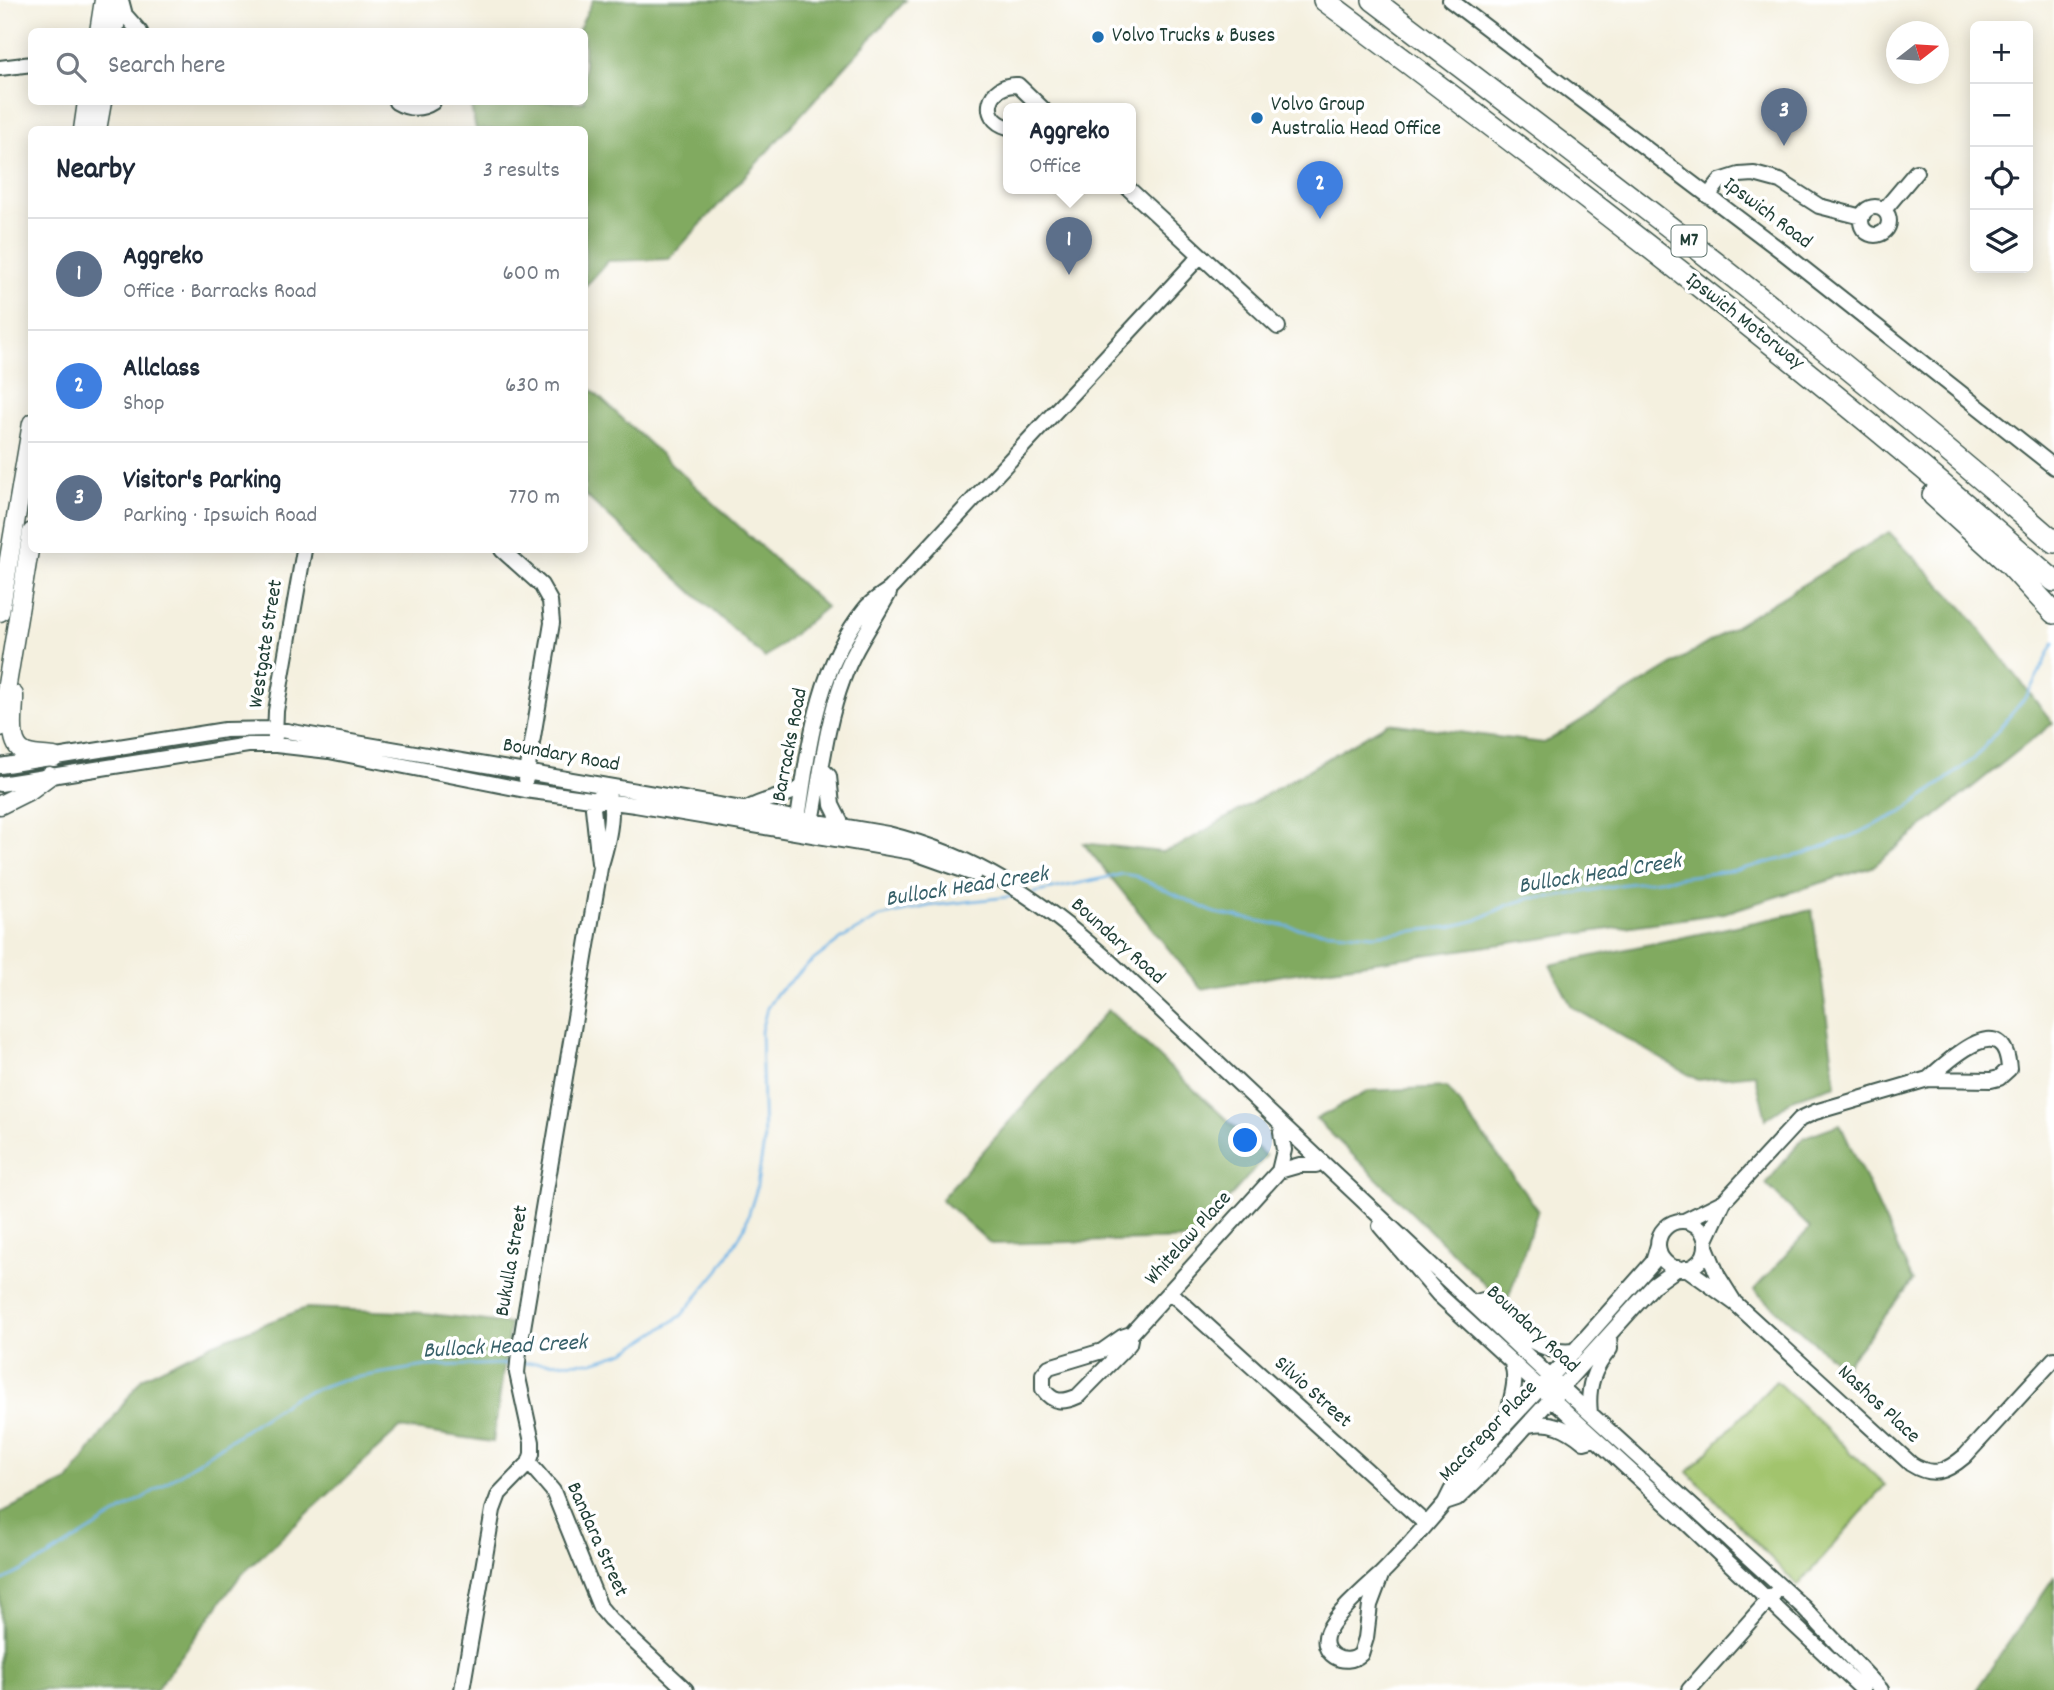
<!DOCTYPE html>
<meta charset="utf-8">
<style>
:root{--surface:#fff;--page:#f2f2f3;--text:#1f2937;--muted:#747a83;--line:#e0e1e3;--accent:#1f6fb2}
body{margin:0;font-family:Dekko,sans-serif;background:var(--page);color:var(--text)}
.controls{position:absolute;right:21px;top:21px;display:grid;overflow:hidden;border-radius:10px;box-shadow:0 4px 18px #0003}
.controls button{width:63px;height:63px;display:grid;place-items:center;padding:0;border:0;border-bottom:2px solid var(--line);background:var(--surface);color:var(--text);font:35px sans-serif}
.compass{position:absolute;left:1886px;top:21px;width:63px;height:63px;border-radius:50%;background:var(--surface);box-shadow:0 4px 18px #0003;rotate:73deg}
.you{position:absolute;left:1246px;top:1141px;width:24px;height:24px;margin:-18px;border:5px solid #fff;border-radius:50%;background:#1a73e8;box-shadow:0 0 0 10px #1a73e833}
.badge{display:grid;place-items:center;width:46px;height:46px;border-radius:50%;background:var(--accent);color:#fff;font-size:23px;font-weight:700}
.pin{position:absolute;translate:-50% -58px;filter:drop-shadow(0 2px 4px #0008)}
.pin::after{content:'';position:absolute;top:37px;width:24px;height:21px;background:inherit;clip-path:polygon(0 0,100% 0,50% 100%)}
.popup{position:absolute;left:1003px;top:103px;width:133px;height:91px;box-sizing:border-box;display:grid;place-content:center;border-radius:10px;background:var(--surface);filter:drop-shadow(0 2px 5px #0005);font-size:23px;white-space:nowrap;color:var(--muted)}
.popup b{font-size:26px;color:var(--text)}
.popup::after{content:'';position:absolute;left:50%;top:100%;margin-left:-14px;border:14px solid transparent;border-top-color:var(--surface)}
.list{margin:0;padding:0;list-style:none}
h2{display:flex;justify-content:space-between;align-items:center;height:91px;margin:0;padding:0 28px;font-size:30px}
h2 small{font-size:23px;font-weight:400;color:var(--muted)}
.list li{display:grid;grid-template-columns:46px 1fr auto;gap:21px;align-items:center;box-sizing:border-box;height:112px;padding:0 28px;border-top:2px solid var(--line)}
.list b{display:block;font-size:26px;white-space:nowrap}
.list p{margin:0;font-size:23px;white-space:nowrap;color:var(--muted)}
.list em{font-size:23px;font-style:normal;color:var(--muted)}
.icon{flex:none;width:38px;height:38px;fill:none;stroke:currentColor;stroke-width:2;stroke-linecap:round;stroke-linejoin:round}
.map{position:relative;flex:none;width:2054px;height:1690px;overflow:hidden}
.search{position:absolute;background:var(--surface);box-shadow:0 4px 18px #0003;left:28px;top:28px;width:560px;height:77px;display:flex;align-items:center;gap:18px;box-sizing:border-box;padding:0 24px;border-radius:10px;color:var(--muted);font-size:26px}
.panel{position:absolute;background:var(--surface);box-shadow:0 4px 18px #0003;left:28px;top:126px;width:560px;height:427px;border-radius:10px}
.map>svg:first-child{display:block}
.green{fill:#a2c46d;stroke:#608050;stroke-width:2}
.forest{fill:#81aa60;stroke:#50744a;stroke-width:2}
.lines{fill:none;stroke-linecap:round;stroke-linejoin:round}
.stream{stroke:#6fb3e5;stroke-width:2.5}
.minor-casing{stroke:#3f584e;stroke-width:18}
.major-casing{stroke:#3f584e;stroke-width:21}
.highway-casing{stroke:#3f584e;stroke-width:24}
.minor{stroke:#fff;stroke-width:14}
.major{stroke:#fff;stroke-width:18}
.highway{stroke:#fff;stroke-width:21}
.poi-dot{fill:#1f6fb2;stroke:#fff;stroke-width:2.5}
.labels{text-anchor:middle;dominant-baseline:central;stroke-width:7;stroke-linejoin:round;paint-order:stroke}
.shield{fill:#fff;stroke:#627771;stroke-width:2}
.shield-label{font-size:19px;font-weight:bold;fill:#1f3d34}
.poi-label{font-size:21px;fill:#1f3d34;stroke:#fff;text-anchor:start}
.street-label{font-size:21px;fill:#1f3d34;stroke:#fff}
.water-label{font-size:23px;font-style:italic;fill:#376069;stroke:#fff}
</style>
<div class="map">
<svg width="2054" height="1690" viewBox="0 0 2054 1690">
<rect width="100%" height="100%" fill="#fff"/>
<filter id="ink" filterUnits="userSpaceOnUse"><feTurbulence type="fractalNoise" baseFrequency=".0143" numOctaves="2"/><feDisplacementMap in="SourceGraphic" scale="14" xChannelSelector="R" yChannelSelector="G"/><feConvolveMatrix kernelMatrix="1 2 1 2 8 2 1 2 1" color-interpolation-filters="sRGB"/></filter>
<filter id="wash" filterUnits="userSpaceOnUse"><feTurbulence type="fractalNoise" baseFrequency=".00686" numOctaves="4" result="noise"/><feDisplacementMap in="SourceGraphic" scale="28" xChannelSelector="R" yChannelSelector="G"/><feGaussianBlur stdDeviation="1.57" result="paint"/><feColorMatrix in="noise" values="0 0 0 0 0 0 0 0 0 0 0 0 0 0 0 0 0 1.4 0 .05"/><feComposite in="paint" operator="in"/></filter>
<g filter="url(#wash)">
<rect width="100%" height="100%" fill="#f4f0df"/>
<!-- green -->
<path class="green" d="M1776,1381L1885,1485L1798,1586L1688,1472Z"/>
<!-- forest -->
<path class="forest" d="M593,0H906L669,259L608,261L585,287L584,130L476,129L470,102H584V32L578,31Z
M585,384L826,607L765,658L585,495Z
M1889,532L1964,609L2053,723L1872,867L1724,913L1289,974L1201,989L1083,843L1162,852L1177,847L1388,723L1544,743Z
M1812,910L1836,1085L1795,1098L1766,1119L1755,1074L1698,1080L1572,1007L1550,965Z
M1108,1010L1266,1156L1193,1239L991,1244L941,1199Z
M1447,1087L1538,1210L1506,1305L1316,1119L1369,1091Z
M1840,1124L1913,1281L1843,1368L1754,1290L1810,1228L1766,1184L1804,1137Z
M306,1308L424,1313L510,1324L493,1442L400,1428L241,1575L156,1690H0V1513L68,1481L142,1378L214,1343Z
M2054,1577V1690H1976Z"/>
<g class="lines">
<!-- stream -->
<path class="stream" d="M1033,893L1123,874L1135,876L1215,913L1308,930L1374,935L1450,927L1477,920L1508,905L1531,898L1556,897L1619,885L1737,870L1803,854L1856,834L1902,812L1974,759L2028,694L2054,643
M522,1363L593,1362L625,1352L681,1316L719,1270L744,1229L756,1191L764,1143L761,1031L767,1008L777,993L811,962L843,938L880,917L929,906L1016,896
M0,1582L44,1559L154,1491L294,1397L341,1380L426,1366L511,1364"/>
</g>
</g>
<g filter="url(#ink)">
<g class="lines">
<!-- minor casing -->
<g class="minor-casing">
<path id="minor" d="M121,0L125,15L140,32
M1450,0L1784,253L2054,467
M0,68L32,64
M396,102C408,109 421,110 433,102
M1008,127C978,119 988,83 1018,85L1043,109
M1129,189L1278,327
M1708,196L1720,181L1739,175L1754,174L1780,181L1819,206L1862,217
M1861 221a14 14 0 1 1 28 0a14 14 0 1 1-28 0Z
M1884,210L1916,172
M502,550L541,585L550,601L552,623L526,779
M275,737L276,711L304,550
M0,766L225,730L275,729L888,834C978,856 1039,899 1107,959L1550,1377L1804,1608L1881,1690
M822,769L829,776L832,805L843,827
M0,784L248,745H276L329,751L525,790L635,805L912,852L974,874
M747,809C765,798 785,798 802,787
M800,827L798,819C809,746 817,668 865,609C871,601 882,595 890,589L1200,256
M807,828L812,822C821,774 826,724 843,679C854,648 874,621 889,593
M599,863L593,808L600,794
M1279,1171L1300,1165H1316
M1684,1221L1724,1201
M1658 1245a24 24 0 1 1 48 0a24 24 0 1 1-48 0Z
M1380,1226L1438,1294L1673,1510L1863,1690
M1706,1240L1724,1201L1800,1119L1815,1112L1928,1079L1991,1080L1999,1078L2009,1069C2005,1007 1949,1060 1928,1079
M1706,1247L1718,1276L1733,1300
M1686,1268L1736,1304L1911,1464C1933,1478 1946,1472 1965,1456L2054,1359
M1170,1292L1426,1524
M1473,1303L1483,1300C1510,1323 1535,1356 1574,1351
M1131,1334L1129,1344L1078,1396C1063,1403 1053,1403 1043,1389V1374L1049,1367L1102,1351L1122,1337L1131,1334L1279,1171L1284,1150L1281,1132
M1590,1413C1587,1387 1593,1369 1610,1349L1609,1336
M1507,1423C1508,1401 1519,1386 1512,1364
M1529,1425C1551,1420 1567,1428 1584,1442L1595,1439
M529,1463L553,1491L600,1607L610,1619L686,1690
M1445,1503L1457,1499L1482,1475L1654,1285L1678,1268
M1382,1573L1370,1605L1366,1638L1361,1654C1345,1669 1317,1653 1328,1631C1338,1611 1367,1587 1383,1572C1405,1550 1425,1526 1445,1503L1451,1491L1496,1435L1560,1367L1653,1262L1658,1245
M462,1690L493,1510L499,1494L529,1463L532,1454V1442L517,1373L519,1352L600,868C606,849 616,813 608,795
M1689,1690L1774,1594"/>
</g>
<!-- major casing -->
<g class="major-casing">
<path id="major" d="M99,32L104,0
M114,32L119,0
M83,130L87,102
M97,130L102,102
M0,612L32,423
M14,695C15,711 6,745 26,753C34,756 46,756 54,757
M0,727L32,532
M0,805L30,790L49,776"/>
</g>
<!-- highway casing -->
<g class="highway-casing">
<path id="highway" d="M1324,0C1573,186 1821,375 2054,581
M1373,0C1604,176 1836,350 2054,542
M1933,495L2008,563L2054,613"/>
</g>
<!-- minor -->
<use href="#minor" class="minor"/>
<!-- major -->
<use href="#major" class="major"/>
<!-- highway -->
<use href="#highway" class="highway"/>
</g>
</g>
<!-- markers -->
<g class="poi-dot">
<circle cx="1098" cy="37" r="7"/>
<circle cx="1257" cy="118" r="7"/>
</g>
<g class="labels">
<!-- shield labels -->
<rect class="shield" x="1671.5" y="225.5" width="35" height="31" rx="5"/>
<g class="shield-label">
<text x="1689" y="241">M7</text>
</g>
<!-- poi labels -->
<g class="poi-label">
<text x="1112" y="37">Volvo Trucks &amp; Buses</text>
<text x="1271" y="106">Volvo Group<tspan x="1271" dy="24">Australia Head Office</tspan></text>
</g>
<!-- street labels -->
<g class="street-label">
<text transform="translate(1767 214) rotate(37)">Ipswich Road</text>
<text transform="translate(1744 322) rotate(38)">Ipswich Motorway</text>
<text transform="translate(267 644) rotate(-81)">Westgate Street</text>
<text transform="translate(791 745) rotate(-79)">Barracks Road</text>
<text transform="translate(561 756) rotate(10)">Boundary Road</text>
<text transform="translate(1117 942) rotate(42)">Boundary Road</text>
<text transform="translate(1189 1239) rotate(-48)">Whitelaw Place</text>
<text transform="translate(513 1261) rotate(-80)">Bukulla Street</text>
<text transform="translate(1532 1330) rotate(43)">Boundary Road</text>
<text transform="translate(1312 1393) rotate(42)">Silvio Street</text>
<text transform="translate(1878 1405) rotate(43)">Nashos Place</text>
<text transform="translate(1489 1432) rotate(-46)">MacGregor Place</text>
<text transform="translate(596 1540) rotate(66)">Bandara Street</text>
</g>
<!-- water labels -->
<g class="water-label">
<text transform="translate(1600 875) rotate(-9)">Bullock Head Creek</text>
<text transform="translate(967 888) rotate(-9)">Bullock Head Creek</text>
<text transform="translate(505 1348) rotate(-3)">Bullock Head Creek</text>
</g>
</g>
</svg>
<div class="controls">
<button>+</button>
<button>−</button>
<button><svg class="icon" aria-label="locate" viewBox="0 0 24 24"><circle cx="12" cy="12" r="6"/><path d="M12 2v4M12 18v4M2 12h4M18 12h4"/></svg></button>
<button><svg class="icon" aria-label="layers" viewBox="0 0 24 24"><path d="M12 4l9 5-9 5-9-5zM3 14l9 5 9-5"/></svg></button>
</div>
<svg class="compass" viewBox="-18 -18 36 36"><path d="M0-13l5 13h-10z" fill="#e53935"/><path d="M0 13l5-13h-10z" fill="#747a83"/></svg>
<div class="you"></div>
<div class="pin badge" style="left:1069px;top:275px;background:#5c6f8a">1</div>
<div class="popup"><b>Aggreko</b>Office</div>
<div class="pin badge" style="left:1320px;top:219px;background:#3f7fe0">2</div>
<div class="pin badge" style="left:1784px;top:146px;background:#5c6f8a">3</div>
<div class="search"><svg class="icon" aria-label="search" viewBox="0 0 24 24"><circle cx="10" cy="10" r="6"/><path d="M15 15l6 6"/></svg>Search here</div>
<section class="panel">
<h2>Nearby<small>3 results</small></h2>
<ul class="list">
<li><span class="badge" style="background:#5c6f8a">1</span><div><b>Aggreko</b><p>Office · Barracks Road</p></div><em>600 m</em></li>
<li><span class="badge" style="background:#3f7fe0">2</span><div><b>Allclass</b><p>Shop</p></div><em>630 m</em></li>
<li><span class="badge" style="background:#5c6f8a">3</span><div><b>Visitor's Parking</b><p>Parking · Ipswich Road</p></div><em>770 m</em></li>
</ul>
</section>
</div>
